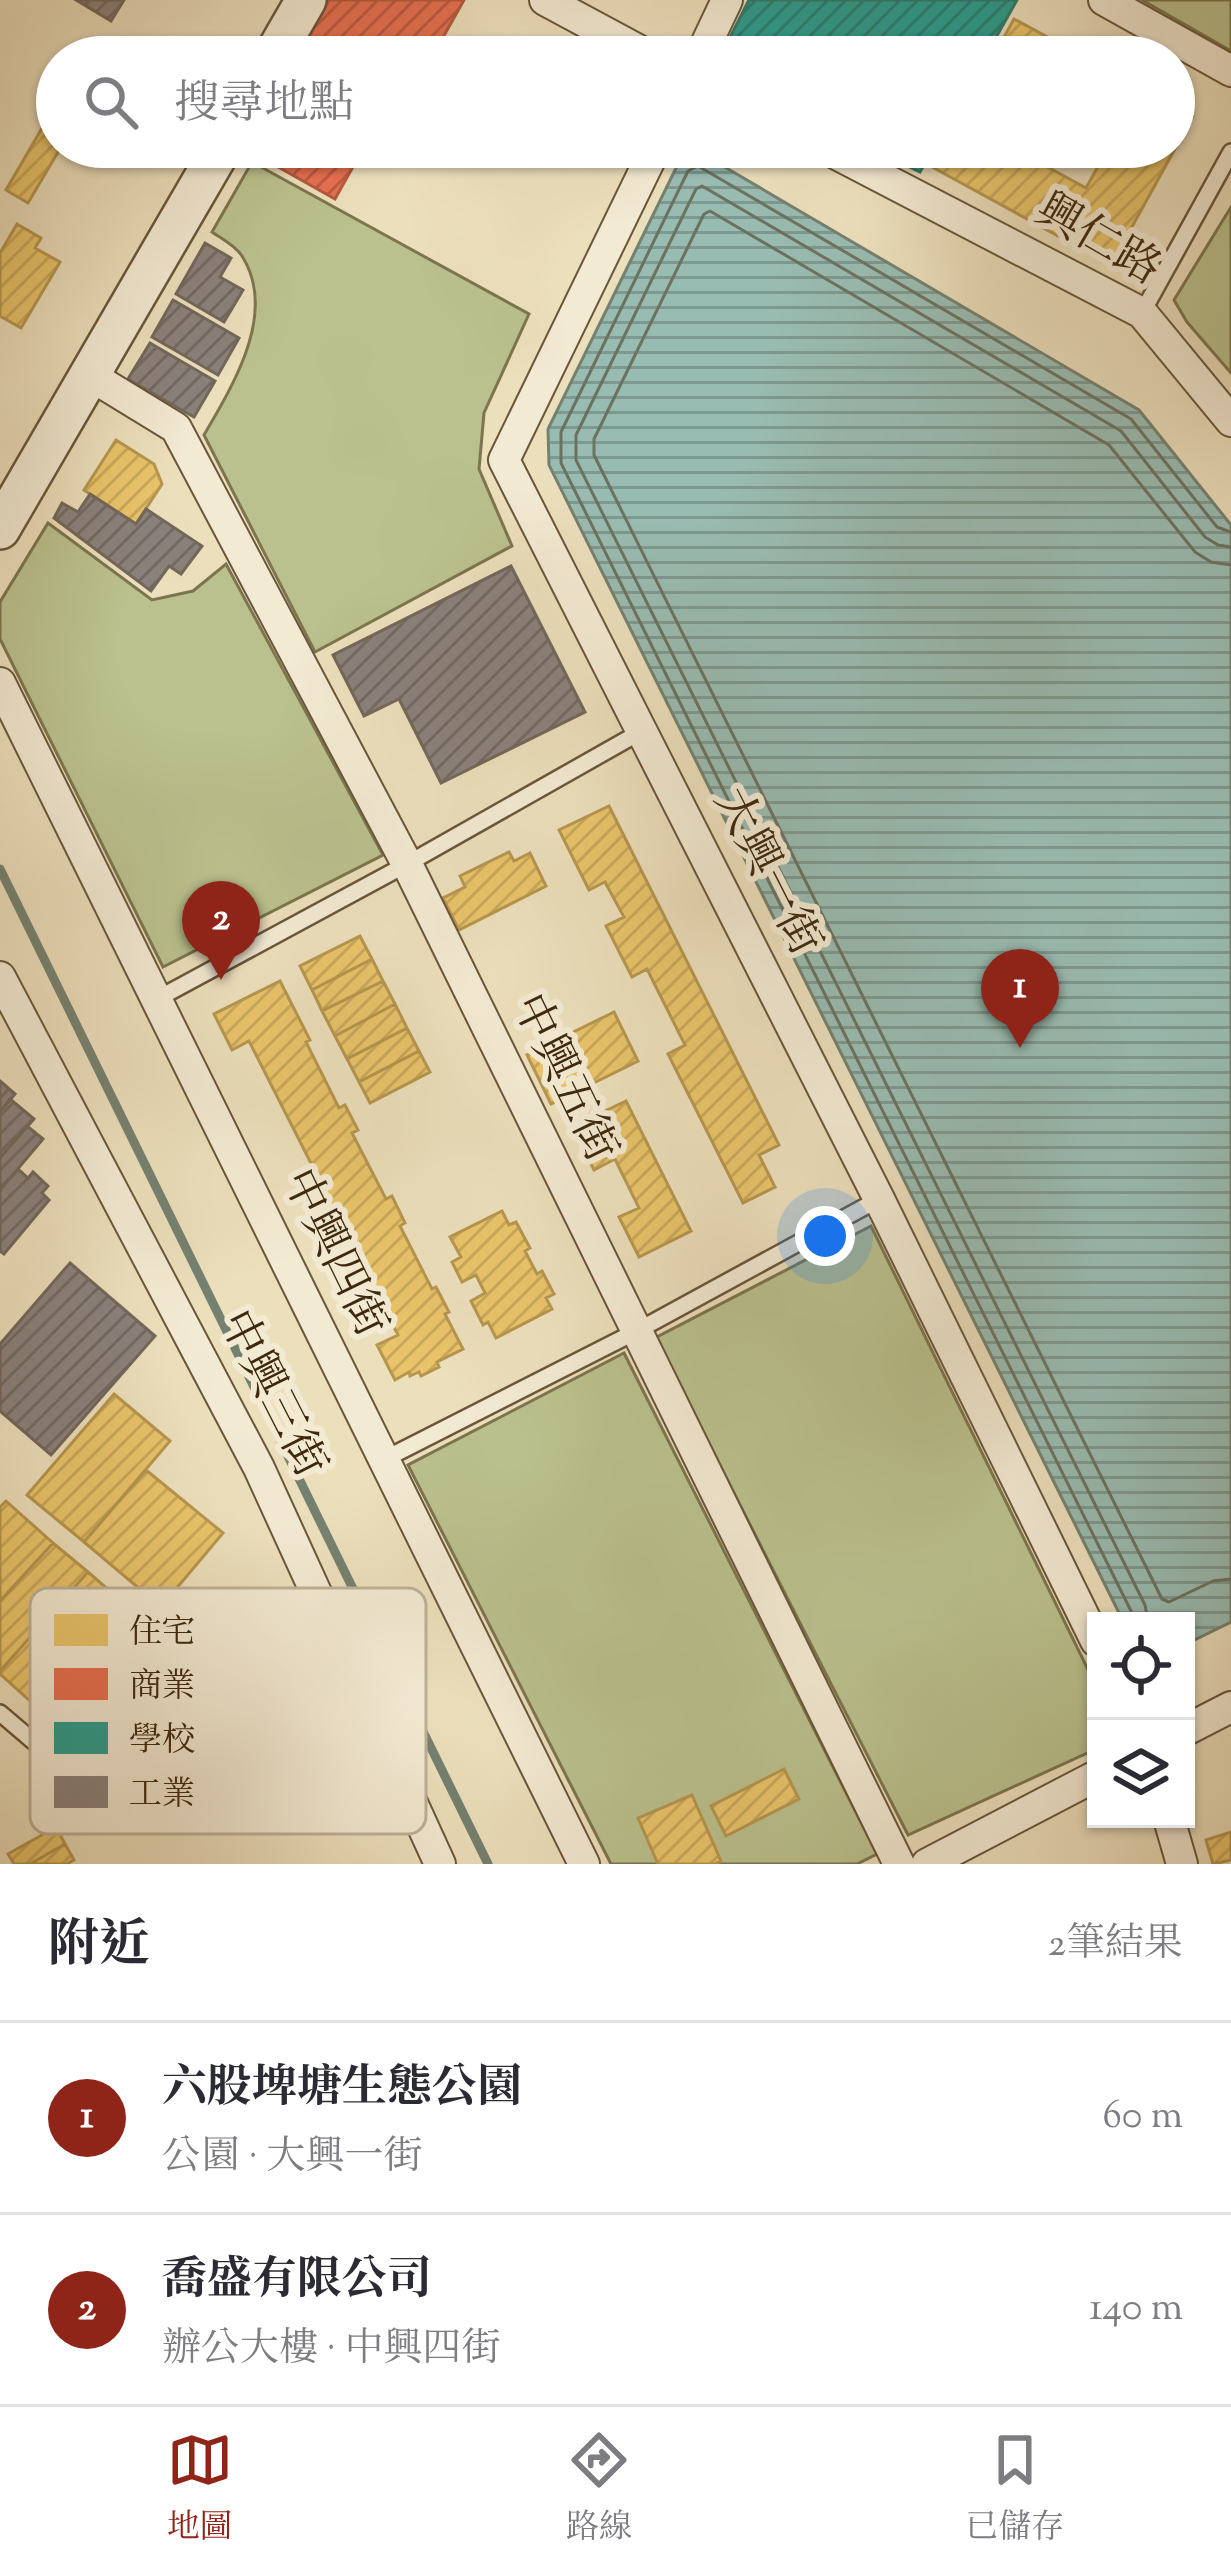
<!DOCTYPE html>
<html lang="zh-TW">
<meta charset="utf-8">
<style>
:root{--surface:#fff;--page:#f7f7f7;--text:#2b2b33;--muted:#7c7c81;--line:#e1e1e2;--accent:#8f2418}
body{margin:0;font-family:"Sorts Mill Goudy","Noto Serif TC",serif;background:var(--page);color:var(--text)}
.controls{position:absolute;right:36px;bottom:36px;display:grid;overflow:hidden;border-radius:0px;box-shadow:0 3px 9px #0004}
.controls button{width:108px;height:108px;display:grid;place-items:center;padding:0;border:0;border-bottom:3px solid var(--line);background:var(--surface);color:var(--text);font:60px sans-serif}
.you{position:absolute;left:825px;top:1236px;width:42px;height:42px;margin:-30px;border:9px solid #fff;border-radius:50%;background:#1a73e8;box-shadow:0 0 0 18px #1a73e833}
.badge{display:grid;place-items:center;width:78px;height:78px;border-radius:50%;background:var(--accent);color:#fff;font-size:39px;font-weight:700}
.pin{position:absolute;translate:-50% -99px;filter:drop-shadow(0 3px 6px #0008)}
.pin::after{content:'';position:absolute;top:63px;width:42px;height:36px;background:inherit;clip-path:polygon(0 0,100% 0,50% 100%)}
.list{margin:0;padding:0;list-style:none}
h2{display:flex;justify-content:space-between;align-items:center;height:156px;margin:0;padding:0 48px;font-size:51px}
h2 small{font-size:39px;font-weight:400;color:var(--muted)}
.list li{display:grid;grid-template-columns:78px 1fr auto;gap:36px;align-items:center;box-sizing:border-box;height:192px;padding:0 48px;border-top:3px solid var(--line)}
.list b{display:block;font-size:45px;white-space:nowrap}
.list p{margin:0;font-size:39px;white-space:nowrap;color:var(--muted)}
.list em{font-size:39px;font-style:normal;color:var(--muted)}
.icon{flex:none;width:66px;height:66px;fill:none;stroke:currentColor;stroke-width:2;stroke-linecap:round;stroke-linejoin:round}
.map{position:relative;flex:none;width:1231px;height:1864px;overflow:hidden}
.search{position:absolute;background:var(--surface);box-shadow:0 3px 9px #0004;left:36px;right:36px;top:36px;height:132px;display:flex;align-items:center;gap:30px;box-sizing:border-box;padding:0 42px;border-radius:66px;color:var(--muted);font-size:45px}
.sheet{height:540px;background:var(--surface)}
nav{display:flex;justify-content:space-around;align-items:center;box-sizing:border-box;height:168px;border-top:3px solid var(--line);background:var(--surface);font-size:33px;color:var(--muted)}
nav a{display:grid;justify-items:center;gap:6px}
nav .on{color:var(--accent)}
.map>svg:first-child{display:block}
.green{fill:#bac18e;stroke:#7c754e;stroke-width:3}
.water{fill:url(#water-rules);stroke:#758170;stroke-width:3}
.homes{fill:url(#homes-hatch);stroke:#b6964e;stroke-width:3}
.shops{fill:url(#shops-hatch);stroke:#b45a3d;stroke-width:3}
.schools{fill:url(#schools-hatch);stroke:#307a68;stroke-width:3}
.industry{fill:url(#industry-hatch);stroke:#73675b;stroke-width:3}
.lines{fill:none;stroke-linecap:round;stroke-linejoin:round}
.shore{stroke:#6c7260;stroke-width:3}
.stream{stroke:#758170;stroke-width:9}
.service-casing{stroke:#6a563a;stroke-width:20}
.minor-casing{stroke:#6a563a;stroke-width:34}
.tertiary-casing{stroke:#6a563a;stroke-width:44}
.service{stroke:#f3ead3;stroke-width:15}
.minor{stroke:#f3ead3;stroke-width:30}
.tertiary{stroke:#f3ead3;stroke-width:39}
.labels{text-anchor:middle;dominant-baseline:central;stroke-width:12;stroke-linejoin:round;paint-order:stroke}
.street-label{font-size:45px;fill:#3e290e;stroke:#f3ead3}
.key{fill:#f3ead3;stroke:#bdb098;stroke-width:3}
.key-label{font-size:33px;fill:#3e290e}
</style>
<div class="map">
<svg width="1231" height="1864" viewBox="0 0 1231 1864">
<defs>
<pattern id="water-rules" width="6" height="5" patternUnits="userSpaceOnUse" patternTransform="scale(3)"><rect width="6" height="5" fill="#99bcb2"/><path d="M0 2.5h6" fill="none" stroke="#7e998f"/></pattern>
<pattern id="homes-hatch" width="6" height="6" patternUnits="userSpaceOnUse" patternTransform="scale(3)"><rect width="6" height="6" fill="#e9c46a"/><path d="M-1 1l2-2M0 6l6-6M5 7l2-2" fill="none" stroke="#c9a85b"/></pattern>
<pattern id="shops-hatch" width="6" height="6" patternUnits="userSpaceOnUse" patternTransform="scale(3)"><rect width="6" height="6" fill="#e76f51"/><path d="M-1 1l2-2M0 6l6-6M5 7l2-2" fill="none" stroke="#bd5b42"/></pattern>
<pattern id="schools-hatch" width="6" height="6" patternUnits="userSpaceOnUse" patternTransform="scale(3)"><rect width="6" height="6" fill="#2a9d8f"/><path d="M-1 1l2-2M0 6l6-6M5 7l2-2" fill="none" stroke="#258073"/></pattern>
<pattern id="industry-hatch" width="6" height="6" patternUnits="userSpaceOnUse" patternTransform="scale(3)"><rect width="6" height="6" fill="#8a817c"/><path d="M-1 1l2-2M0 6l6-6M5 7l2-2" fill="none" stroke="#726a64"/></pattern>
</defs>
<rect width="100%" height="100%" fill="#ecdfbc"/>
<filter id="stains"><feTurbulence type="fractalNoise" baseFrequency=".00167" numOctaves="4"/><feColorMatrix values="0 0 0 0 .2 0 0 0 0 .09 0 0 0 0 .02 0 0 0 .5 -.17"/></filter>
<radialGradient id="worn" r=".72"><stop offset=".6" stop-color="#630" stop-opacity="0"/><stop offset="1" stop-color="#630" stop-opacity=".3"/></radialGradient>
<!-- green -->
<path class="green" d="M1142,0H1231V51Z
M252,162L529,314L484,413L479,469L512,546L315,652L204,435C233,385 278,313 242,256C236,246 222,239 212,232Z
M1231,207V373L1187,322L1174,300Z
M48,523L152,600L193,591L226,564L383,855L163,967L0,639V602Z
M871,1226L1096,1686V1749L908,1835L655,1338Z
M624,1353L877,1854L857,1864H611L408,1465Z"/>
<!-- water -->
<path class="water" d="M699,152L1139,410L1231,525V1622L1186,1644V1621H1123L549,465L548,429L680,160Z"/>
<!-- homes -->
<path class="homes" d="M1014,19L1066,47L1060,57H993Z
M1174,106L1193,116L1111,265L932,167L943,147H1011L1086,188L1109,147H1174Z
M42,128L57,136V147H61L28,203L6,190Z
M17,224L41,238L35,248L60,262L21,328L0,316V253Z
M116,440L154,464L162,484L136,524L84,490Z
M609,806L779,1145L759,1155L775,1187L743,1203L668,1054L685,1045L647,969L632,977L606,926L624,917L605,882L589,890L559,830Z
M509,852L514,861L530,853L546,886L459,930L443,898L465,887L460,876Z
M360,936L372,959L312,990L300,966Z
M372,959L383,981L322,1011L312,990Z
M280,981L310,1040L306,1042L339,1108L345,1105L358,1130L352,1133L386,1199L392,1196L405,1223L400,1226L432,1289L436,1287L449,1312L445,1314L463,1349L437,1362L439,1367L421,1376L419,1372L410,1376L409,1372L395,1380L377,1345L398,1335L249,1041L232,1050L214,1014Z
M383,981L395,1004L335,1036L322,1011Z
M395,1004L407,1028L347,1059L335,1036Z
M614,1012L638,1061L551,1104L527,1055Z
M407,1028L419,1051L359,1082L347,1059Z
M419,1051L430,1072L370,1103L359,1082Z
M626,1101L691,1231L639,1257L619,1217L639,1208L615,1159L594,1170L572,1127Z
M502,1211L509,1225L516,1222L530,1248L525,1251L537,1274L542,1271L554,1294L546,1298L552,1309L496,1338L488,1322L483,1325L471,1301L485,1293L476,1275L462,1282L452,1262L461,1257L450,1237Z
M114,1394L170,1441L84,1542L27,1495Z
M146,1470L223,1533L161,1607L84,1542Z
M6,1501L53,1543L0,1601V1507Z
M53,1543L88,1572L0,1671V1601Z
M88,1572L120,1600L30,1701L0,1674V1671Z
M784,1769L799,1799L726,1836L711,1806Z
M692,1795L721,1861L715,1864H658L638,1818Z
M56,1827L65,1844L30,1864H14L8,1854Z
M1231,1832V1860L1213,1864L1206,1840Z
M65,1844L74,1860L67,1864H30Z"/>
<!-- shops -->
<path class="shops" d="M329,0H464L432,57H298Z
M255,147H364L335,199L257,155Z"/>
<!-- schools -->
<path class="schools" d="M749,0H1017L985,57H720Z
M868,147H934L920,172Z"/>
<!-- industry -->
<path class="industry" d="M76,0H124L111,21Z
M205,243L231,258L220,277L243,290L224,322L176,294Z
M173,300L239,338L218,375L152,337Z
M150,343L215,381L194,417L128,379Z
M90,494L136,524L146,509L202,546L181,574L169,566L151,591L54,518L62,503L78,512Z
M511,566L585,712L441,783L399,699L364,716L333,655Z
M0,1081L15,1094L0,1112Z
M10,1099L34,1119L0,1158V1112Z
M27,1126L43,1139L0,1190V1158Z
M18,1169L28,1178L33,1172L48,1186L42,1193L49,1200L4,1254L0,1251V1190Z
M70,1263L155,1336L51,1455L0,1411V1344Z"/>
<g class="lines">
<!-- shore -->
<path class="shore" d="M1231,565L1211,562L1195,552L1109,445L710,211L704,214L594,439V455L1162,1599L1169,1602L1213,1581L1231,1579
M1132,1621L1131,1611L561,463V432L688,171L698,166L1131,419L1217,527L1231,532
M1148,1621L1145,1605L576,460V435L696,189L702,186L1121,431L1205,537L1218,545L1231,547"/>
<!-- stream -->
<path class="stream" d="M0,869L488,1864"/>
<!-- service casing -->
<g class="service-casing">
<path id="service" d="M1142,313L1231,152
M157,999L407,864L642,731
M383,1460L635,1332L879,1199
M0,1713L40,1747"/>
</g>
<!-- minor casing -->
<g class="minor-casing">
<path id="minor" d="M545,0L651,57
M1104,0L1231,71
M700,57L727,0
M656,147L504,460L879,1199L1096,1641
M823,147L1142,313L1231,421
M91,376L176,428L407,864L899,1864
M0,683L584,1864
M0,977L259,1468L440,1864
M1186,1730L1231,1707
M1169,1819L1182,1864
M927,1864L1096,1776"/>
</g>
<!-- tertiary casing -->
<g class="tertiary-casing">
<path id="tertiary" d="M273,57L306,0
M0,529L222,147"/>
</g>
<!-- service -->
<use href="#service" class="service"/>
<!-- minor -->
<use href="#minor" class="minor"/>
<!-- tertiary -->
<use href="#tertiary" class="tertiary"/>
</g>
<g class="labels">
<!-- street labels -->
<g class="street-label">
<text transform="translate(1097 242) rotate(30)">興仁路</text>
<text transform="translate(765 873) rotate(63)">大興一街</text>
<text transform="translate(562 1079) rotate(64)">中興五街</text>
<text transform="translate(332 1254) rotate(64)">中興四街</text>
<text transform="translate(270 1395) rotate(63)">中興三街</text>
</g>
</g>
<!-- legend -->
<rect x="30" y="1588" width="396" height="246" rx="18" class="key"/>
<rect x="54" y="1614" width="54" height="32" fill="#e9c46a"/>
<rect x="54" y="1668" width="54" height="32" fill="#e76f51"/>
<rect x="54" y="1722" width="54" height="32" fill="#2a9d8f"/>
<rect x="54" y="1776" width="54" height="32" fill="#8a817c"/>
<g class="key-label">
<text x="129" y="1642">住宅</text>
<text x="129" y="1696">商業</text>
<text x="129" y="1750">學校</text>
<text x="129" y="1804">工業</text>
</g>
<rect width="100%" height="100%" filter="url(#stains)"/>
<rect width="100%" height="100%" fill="url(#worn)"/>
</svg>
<div class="controls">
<button><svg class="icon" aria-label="locate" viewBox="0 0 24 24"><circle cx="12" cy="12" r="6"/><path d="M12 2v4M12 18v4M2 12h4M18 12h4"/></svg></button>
<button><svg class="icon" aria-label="layers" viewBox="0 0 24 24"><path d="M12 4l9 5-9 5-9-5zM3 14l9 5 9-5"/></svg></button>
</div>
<div class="you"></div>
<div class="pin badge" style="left:1020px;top:1048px">1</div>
<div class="pin badge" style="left:221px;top:980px">2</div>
<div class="search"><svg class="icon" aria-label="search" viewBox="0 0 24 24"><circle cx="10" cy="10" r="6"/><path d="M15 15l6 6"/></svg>搜尋地點</div>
</div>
<section class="sheet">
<h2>附近<small>2筆結果</small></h2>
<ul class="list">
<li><span class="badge">1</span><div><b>六股埤塘生態公園</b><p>公園 · 大興一街</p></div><em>60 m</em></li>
<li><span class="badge">2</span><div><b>喬盛有限公司</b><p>辦公大樓 · 中興四街</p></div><em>140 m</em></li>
</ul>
</section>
<nav>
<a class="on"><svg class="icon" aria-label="map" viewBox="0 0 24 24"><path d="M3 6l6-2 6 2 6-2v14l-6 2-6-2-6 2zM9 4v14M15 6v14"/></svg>地圖</a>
<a><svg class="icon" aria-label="directions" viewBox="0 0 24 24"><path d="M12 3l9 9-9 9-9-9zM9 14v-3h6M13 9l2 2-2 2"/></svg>路線</a>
<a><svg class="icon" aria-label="saved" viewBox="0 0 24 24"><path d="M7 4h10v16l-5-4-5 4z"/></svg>已儲存</a>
</nav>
